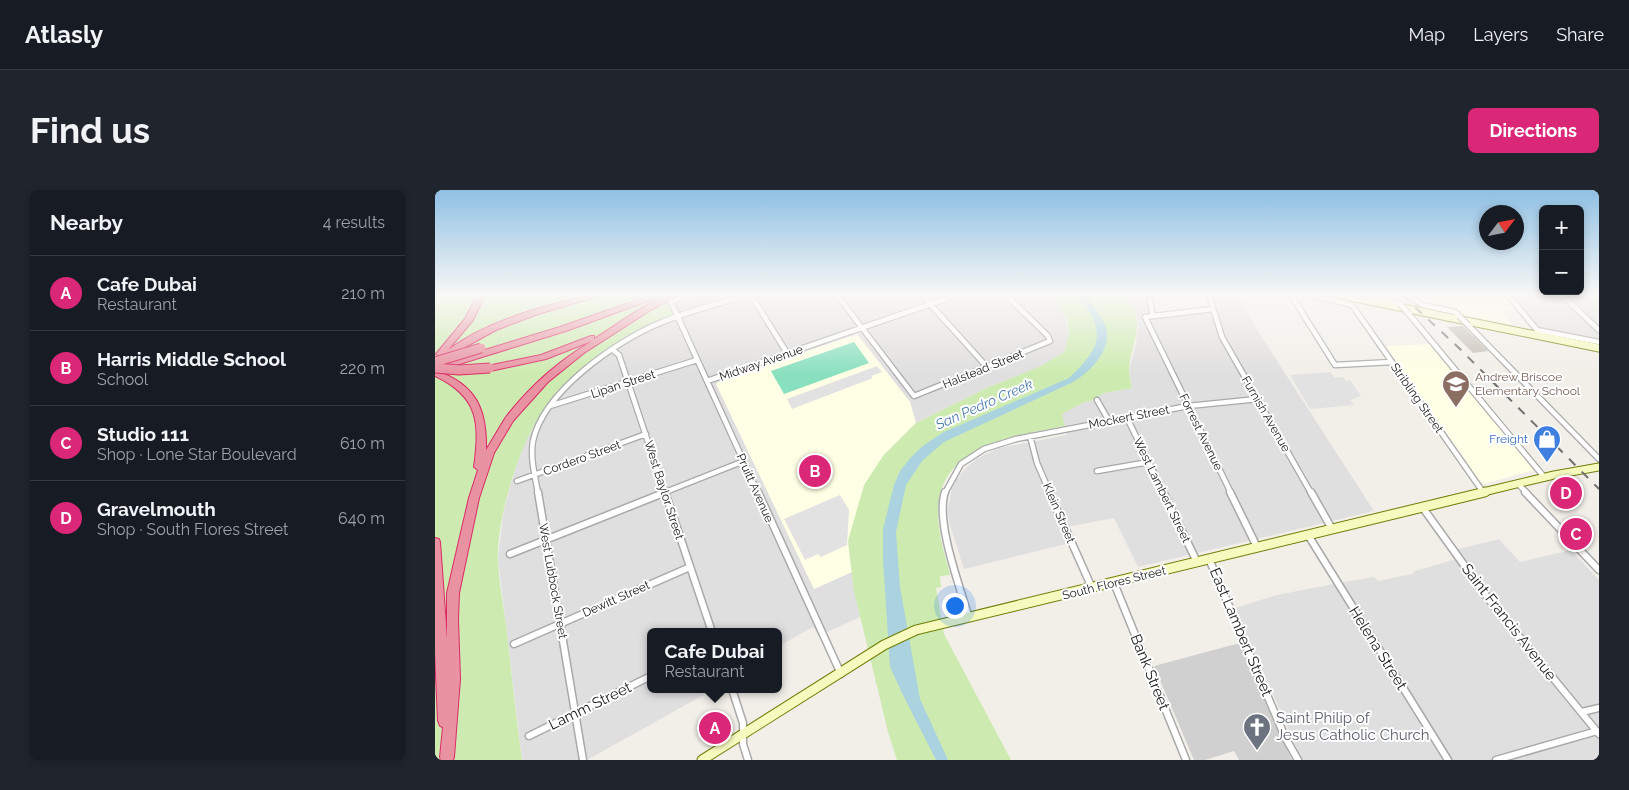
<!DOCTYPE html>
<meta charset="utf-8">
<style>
:root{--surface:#171b24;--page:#20242c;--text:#f1f3f6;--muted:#9ea1a6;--line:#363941;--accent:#db2777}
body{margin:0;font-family:Raleway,sans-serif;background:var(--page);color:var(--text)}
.controls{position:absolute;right:15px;top:15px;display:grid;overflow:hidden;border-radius:8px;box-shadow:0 2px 8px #0003}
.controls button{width:45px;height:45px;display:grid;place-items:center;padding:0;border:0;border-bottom:1px solid var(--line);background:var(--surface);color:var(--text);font:25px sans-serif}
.compass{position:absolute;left:1044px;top:15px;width:45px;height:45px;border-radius:50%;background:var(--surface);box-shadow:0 2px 8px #0003;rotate:58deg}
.you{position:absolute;left:519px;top:415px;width:18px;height:18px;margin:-12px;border:4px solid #fff;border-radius:50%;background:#1a73e8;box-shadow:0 0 0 8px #1a73e833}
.badge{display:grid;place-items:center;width:32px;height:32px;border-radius:50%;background:var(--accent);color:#fff;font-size:16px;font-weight:700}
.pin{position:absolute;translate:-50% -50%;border:2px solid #fff;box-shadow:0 1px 5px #0006}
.popup{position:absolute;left:212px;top:438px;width:135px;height:65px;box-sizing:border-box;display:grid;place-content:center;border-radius:8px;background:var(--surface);filter:drop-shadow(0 1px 4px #0005);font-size:16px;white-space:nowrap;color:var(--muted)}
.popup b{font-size:19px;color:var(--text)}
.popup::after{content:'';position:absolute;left:50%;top:100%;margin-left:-10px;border:10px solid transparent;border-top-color:var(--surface)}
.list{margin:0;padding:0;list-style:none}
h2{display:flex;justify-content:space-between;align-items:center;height:65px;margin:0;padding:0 20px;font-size:21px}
h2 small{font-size:16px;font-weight:400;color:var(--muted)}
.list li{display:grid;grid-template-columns:32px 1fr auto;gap:15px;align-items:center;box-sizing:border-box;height:75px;padding:0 20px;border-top:1px solid var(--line)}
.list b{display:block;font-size:19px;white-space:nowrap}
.list p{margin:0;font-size:16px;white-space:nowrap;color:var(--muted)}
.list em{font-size:16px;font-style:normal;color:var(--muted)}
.map{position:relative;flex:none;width:1164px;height:570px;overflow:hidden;border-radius:8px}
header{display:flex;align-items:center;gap:30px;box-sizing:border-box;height:70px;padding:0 25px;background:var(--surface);border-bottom:1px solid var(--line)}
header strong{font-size:24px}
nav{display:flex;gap:28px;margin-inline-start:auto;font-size:18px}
.intro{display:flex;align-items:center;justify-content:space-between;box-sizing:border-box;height:120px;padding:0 30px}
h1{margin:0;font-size:35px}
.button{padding:12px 22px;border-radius:8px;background:var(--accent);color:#fff;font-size:18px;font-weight:700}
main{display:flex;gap:30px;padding:0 30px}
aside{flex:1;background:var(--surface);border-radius:8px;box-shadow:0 2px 8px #0003}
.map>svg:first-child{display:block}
.residential{fill:#e0dfdf}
.education{fill:#ffffe5}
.religious{fill:#d0d0d0}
.grass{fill:#cdebb0}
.pitch{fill:#88e0be}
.parking{fill:#e2e2e2}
.water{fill:#aad3df}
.building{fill:#c7bfb8}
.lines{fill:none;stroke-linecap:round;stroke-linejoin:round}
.street-far1-casing{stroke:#a9a9a9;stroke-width:7}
.street-casing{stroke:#a9a9a9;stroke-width:9}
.secondary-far1-casing{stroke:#707d05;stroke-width:9}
.secondary-casing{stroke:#707d05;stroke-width:11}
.highway-casing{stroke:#dc2a67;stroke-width:2}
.street-far1{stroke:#fff;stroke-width:4.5}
.street{stroke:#fff;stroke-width:6}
.secondary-far1{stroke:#f7fabf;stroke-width:7}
.secondary{stroke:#f7fabf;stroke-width:9}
.highway{fill:#e892a2;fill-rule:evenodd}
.rail{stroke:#707070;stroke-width:2;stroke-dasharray:9 9;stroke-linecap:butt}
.street-bridge-casing{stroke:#a9a9a9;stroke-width:7;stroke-linecap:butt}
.highway-bridge-casing{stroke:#dc2a67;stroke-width:11;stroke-linecap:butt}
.street-bridge{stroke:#fff;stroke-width:4.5}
.highway-bridge{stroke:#e892a2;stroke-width:9}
.labels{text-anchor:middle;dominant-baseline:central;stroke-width:4;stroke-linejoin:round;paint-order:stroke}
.street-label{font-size:12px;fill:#222;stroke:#fff}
.education-label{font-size:12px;fill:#785e54;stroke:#fff;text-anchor:start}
.shop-label{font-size:12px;fill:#366cbe;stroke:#fff;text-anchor:end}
.water-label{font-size:14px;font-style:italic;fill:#4a7aab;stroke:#fff}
.near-street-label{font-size:15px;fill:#222;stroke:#fff}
.near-worship-label{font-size:15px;fill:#5b616d;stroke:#fff;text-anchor:start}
</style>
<header>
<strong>Atlasly</strong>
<nav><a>Map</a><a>Layers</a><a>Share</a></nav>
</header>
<div class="intro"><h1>Find us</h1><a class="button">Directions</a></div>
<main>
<aside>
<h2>Nearby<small>4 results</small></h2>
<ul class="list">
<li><span class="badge">A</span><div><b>Cafe Dubai</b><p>Restaurant</p></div><em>210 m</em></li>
<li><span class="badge">B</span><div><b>Harris Middle School</b><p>School</p></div><em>220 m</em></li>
<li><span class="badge">C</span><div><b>Studio 111</b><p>Shop · Lone Star Boulevard</p></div><em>610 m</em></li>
<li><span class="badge">D</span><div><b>Gravelmouth</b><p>Shop · South Flores Street</p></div><em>640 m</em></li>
</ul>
</aside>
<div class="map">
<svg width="1164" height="570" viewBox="0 0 1164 570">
<rect width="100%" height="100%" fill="#f2efe9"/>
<!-- residential -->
<path class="residential" d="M274,105H615L629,122L635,146L630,162L604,177L554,197L481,233L475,212L422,144L285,191L281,194L379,399L417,382L425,427L384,446L378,437L344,456V442H216V499H279L152,570H87L63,369L68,325L77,289L88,257L103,227L112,215L154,176L190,150L223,132L279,114Z
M689,105H711L717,128L781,120L776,106H804L824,143L939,321L703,377L679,328L626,338L631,354L529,379L514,332L513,319L517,298L522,289L532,277L543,268L564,258L632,245L626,224L649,212L656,211L669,203L697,198L694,180L701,154L703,133L702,125Z
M1068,105H1164V141L1162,142L1164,144V152L1098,139Z
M1064,349L1085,372L1136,360L1164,390V570H867L800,418L842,405L893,395L939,387L943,391L977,384L980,381L1028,367L1023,359Z"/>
<!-- education -->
<path class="education" d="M982,105H1068L1081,121H1067L1079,137L1031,127L1025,121L991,113Z
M422,144L475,212L481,233L448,266L413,352L417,382L379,399L281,194L285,191Z
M995,154L1099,280L1049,294L1046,292L951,156Z"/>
<!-- religious -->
<path class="religious" d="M256,105H274L279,114L244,123L239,112Z
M805,453L841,537L857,570H804L799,561L770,570H759L719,476Z"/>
<!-- grass -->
<path class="grass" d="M0,105H231L239,126C211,135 188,152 164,169C146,182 126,197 113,214C86,247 61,328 63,371C64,392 68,413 71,435C76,480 81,525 87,570H0Z
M615,105H689C714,131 696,151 694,179C694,185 696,192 697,198L669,203L656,211L649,212L627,224L630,236C579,246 502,255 503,324C503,344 510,365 515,385L505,386L506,397L501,398L509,444L576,570H462L453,542L419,401L413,351L429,295L448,266L481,233L554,197L604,177L629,162C639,135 633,126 615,105Z"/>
<!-- pitch -->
<path class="pitch" d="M419,152L434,173L349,204L336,181Z"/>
<!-- parking -->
<path class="parking" d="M442,176L447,182L436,186L438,188L357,219L352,209Z
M896,182L899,188L908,187L911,191L915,190L926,206L915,210L919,215L875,219L855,185Z
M405,305L414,320L412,355L386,367L383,364L370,370L349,329Z"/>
<!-- water -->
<path class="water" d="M643,105H650C657,114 665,124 670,135C680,158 653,185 634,194L509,252L487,271L471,295L461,342L465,397L485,509L513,570H501L467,503L455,477L448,370V339L459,295L465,281L476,267L489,255L509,242L634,188C668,156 671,142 643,105Z"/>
<!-- building -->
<path class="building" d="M1028,136L1053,161L1038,163L1012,137Z"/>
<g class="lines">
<!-- street-far1 casing -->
<g class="street-far1-casing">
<path id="street-far1" d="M253,105L236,112L323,303
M316,105L352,163
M402,105L479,206L615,151L613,146L571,105
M487,105L552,177
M714,105L718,126
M774,105L787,147L876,303
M856,105L900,175L957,172
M877,105L917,115L1048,302
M930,105L965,114
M974,105L987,115L1020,122L1024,126
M1073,105L1102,140L1164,152
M1127,105L1164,140
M778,119L710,127L796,303
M973,123L1110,288
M1033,135L1164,269
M179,161L184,165L230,303
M272,191L522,105
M662,210L674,231
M115,216L262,170
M692,228L729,303
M595,246L602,273L615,303
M662,281L714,272
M82,291L211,244
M1083,294L1092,303
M103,303C100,286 95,268 98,251C108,202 181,151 225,133C253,121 283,114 312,105
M228,303L309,271
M510,303L526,274L549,259L581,249L753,216L823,209"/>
</g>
<!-- street casing -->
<g class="street-casing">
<path id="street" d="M103,302L148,570
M230,302L277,442
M323,302L406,484
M510,302C500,331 525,397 534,428
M614,302L657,398
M728,302L762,372
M795,302L822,357
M876,302L897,339
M1090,302L1164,380
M988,318L1055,411L1164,544
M873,345L1013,570
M75,364L231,302
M774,369L850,547L863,570
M679,393L751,570
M79,454L255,377
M297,499L308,533V554L313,570
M1147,522L1164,518
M94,546L216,486
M1061,570L1162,541"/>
</g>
<!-- secondary-far1 casing -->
<g class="secondary-far1-casing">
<path id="secondary-far1" d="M905,105L1164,158
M1044,303L1119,285L1164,277"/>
</g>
<!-- secondary casing -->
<g class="secondary-casing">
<path id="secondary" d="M267,570L449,455L481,440L1050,302"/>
</g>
<!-- highway casing -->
<g class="highway-casing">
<path id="highway" d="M42,105H50L38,130L13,160C51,132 98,119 143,108L153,105H167L103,124L61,140L23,161L5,174H0V169L4,166L1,164L30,129Z
M217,105H229L131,141L2,181C41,195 52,219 51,260C58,249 64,238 71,227C94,197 125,170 157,151L111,169L55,181L51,178L52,176L106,165L156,146H159V149C181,136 219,105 243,105L211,123L149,163L113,192L78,231L59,263L44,308L24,403L23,429L25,489L19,567L18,570H6L5,567L8,537L5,536L3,531L0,463V348L4,349L5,352L12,449V403L34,308L43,280L39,277C45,233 44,207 0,186V175L125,137Z"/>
</g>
<!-- street-far1 -->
<use href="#street-far1" class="street-far1"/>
<!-- street -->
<use href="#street" class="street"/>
<!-- secondary-far1 -->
<use href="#secondary-far1" class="secondary-far1"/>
<!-- secondary -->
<use href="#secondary" class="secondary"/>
<!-- highway -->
<use href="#highway" class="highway"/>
<!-- rail -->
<path class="rail" d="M967,105L1025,159L1164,299"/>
<!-- street-bridge casing -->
<g class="street-bridge-casing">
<path id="street-bridge" d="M965,114L973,123
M1024,126L1033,135"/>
</g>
<!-- highway-bridge casing -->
<g class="highway-bridge-casing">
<path id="highway-bridge" d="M0,172L46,158
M0,178L24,180L55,178"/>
</g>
<!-- street-bridge -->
<use href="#street-bridge" class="street-bridge"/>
<!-- highway-bridge -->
<use href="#highway-bridge" class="highway-bridge"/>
</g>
<!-- sky -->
<linearGradient id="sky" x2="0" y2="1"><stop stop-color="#8fc0e4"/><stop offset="0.57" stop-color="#f9f8f5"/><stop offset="1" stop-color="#f9f8f5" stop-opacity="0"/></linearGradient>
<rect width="1164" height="185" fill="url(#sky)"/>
<!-- icons -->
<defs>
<g id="school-pin" transform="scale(1.4375)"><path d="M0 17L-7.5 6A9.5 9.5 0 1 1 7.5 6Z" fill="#8d6e63" stroke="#fff"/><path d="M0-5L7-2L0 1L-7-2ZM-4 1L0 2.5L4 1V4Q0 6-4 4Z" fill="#fff"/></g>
<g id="shop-pin" transform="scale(1.4375)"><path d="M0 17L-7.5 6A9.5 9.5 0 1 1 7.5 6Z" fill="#3f7fe0" stroke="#fff"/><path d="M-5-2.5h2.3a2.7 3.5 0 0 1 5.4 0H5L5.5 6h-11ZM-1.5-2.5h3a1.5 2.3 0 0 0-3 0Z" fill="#fff"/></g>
<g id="church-pin" transform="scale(1.4375)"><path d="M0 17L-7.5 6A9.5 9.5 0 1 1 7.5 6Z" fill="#6b7280" stroke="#fff"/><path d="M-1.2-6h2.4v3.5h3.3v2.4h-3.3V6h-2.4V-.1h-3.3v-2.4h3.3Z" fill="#fff"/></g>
</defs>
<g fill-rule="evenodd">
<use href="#school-pin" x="1021" y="194"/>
<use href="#shop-pin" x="1112" y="249"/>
<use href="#church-pin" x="822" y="537"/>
</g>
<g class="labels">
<!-- street labels -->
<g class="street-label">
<text transform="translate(326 173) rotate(-19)">Midway Avenue</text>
<text transform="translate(548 179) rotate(-22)">Halstead Street</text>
<text transform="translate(188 194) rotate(-18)">Lipan Street</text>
<text transform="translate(982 208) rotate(55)">Stribling Street</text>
<text transform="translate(831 224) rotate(60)">Furnish Avenue</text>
<text transform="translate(694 227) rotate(-11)">Mockert Street</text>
<text transform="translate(766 242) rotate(64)">Forrest Avenue</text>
<text transform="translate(147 268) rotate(-20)">Cordero Street</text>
<text transform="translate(320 298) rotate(66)">Pruitt Avenue</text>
<text transform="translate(229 300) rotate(72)">West Baylor Street</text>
<text transform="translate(727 300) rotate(64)">West Lambert Street</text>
<text transform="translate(624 323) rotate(67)">Klein Street</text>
<text transform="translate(118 391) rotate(80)">West Lubbock Street</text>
<text transform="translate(679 393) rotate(-14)">South Flores Street</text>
<text transform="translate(181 409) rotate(-24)">Dewitt Street</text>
</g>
<!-- education labels -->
<g class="education-label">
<text x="1040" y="187">Andrew Briscoe<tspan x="1040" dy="14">Elementary School</tspan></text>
</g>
<!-- shop labels -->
<g class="shop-label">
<text x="1093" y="249">Freight</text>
</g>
<!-- water labels -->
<g class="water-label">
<text transform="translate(549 214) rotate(-24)">San Pedro Creek</text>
</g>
<!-- near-street labels -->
<g class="near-street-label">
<text transform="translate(1074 432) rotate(52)">Saint Francis Avenue</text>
<text transform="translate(806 442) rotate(67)">East Lambert Street</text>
<text transform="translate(943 458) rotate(58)">Helena Street</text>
<text transform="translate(715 482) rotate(68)">Bank Street</text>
<text transform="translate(155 516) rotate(-26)">Lamm Street</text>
</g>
<!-- near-worship labels -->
<g class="near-worship-label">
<text x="841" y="528">Saint Philip of<tspan x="841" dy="17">Jesus Catholic Church</tspan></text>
</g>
</g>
</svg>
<div class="controls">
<button>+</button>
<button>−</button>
</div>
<svg class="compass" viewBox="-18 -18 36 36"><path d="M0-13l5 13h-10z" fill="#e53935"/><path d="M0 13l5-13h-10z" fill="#9ea1a6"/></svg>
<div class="you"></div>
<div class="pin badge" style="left:280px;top:538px">A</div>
<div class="popup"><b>Cafe Dubai</b>Restaurant</div>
<div class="pin badge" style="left:380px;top:281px">B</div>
<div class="pin badge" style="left:1141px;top:344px">C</div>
<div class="pin badge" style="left:1131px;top:303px">D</div>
</div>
</main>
